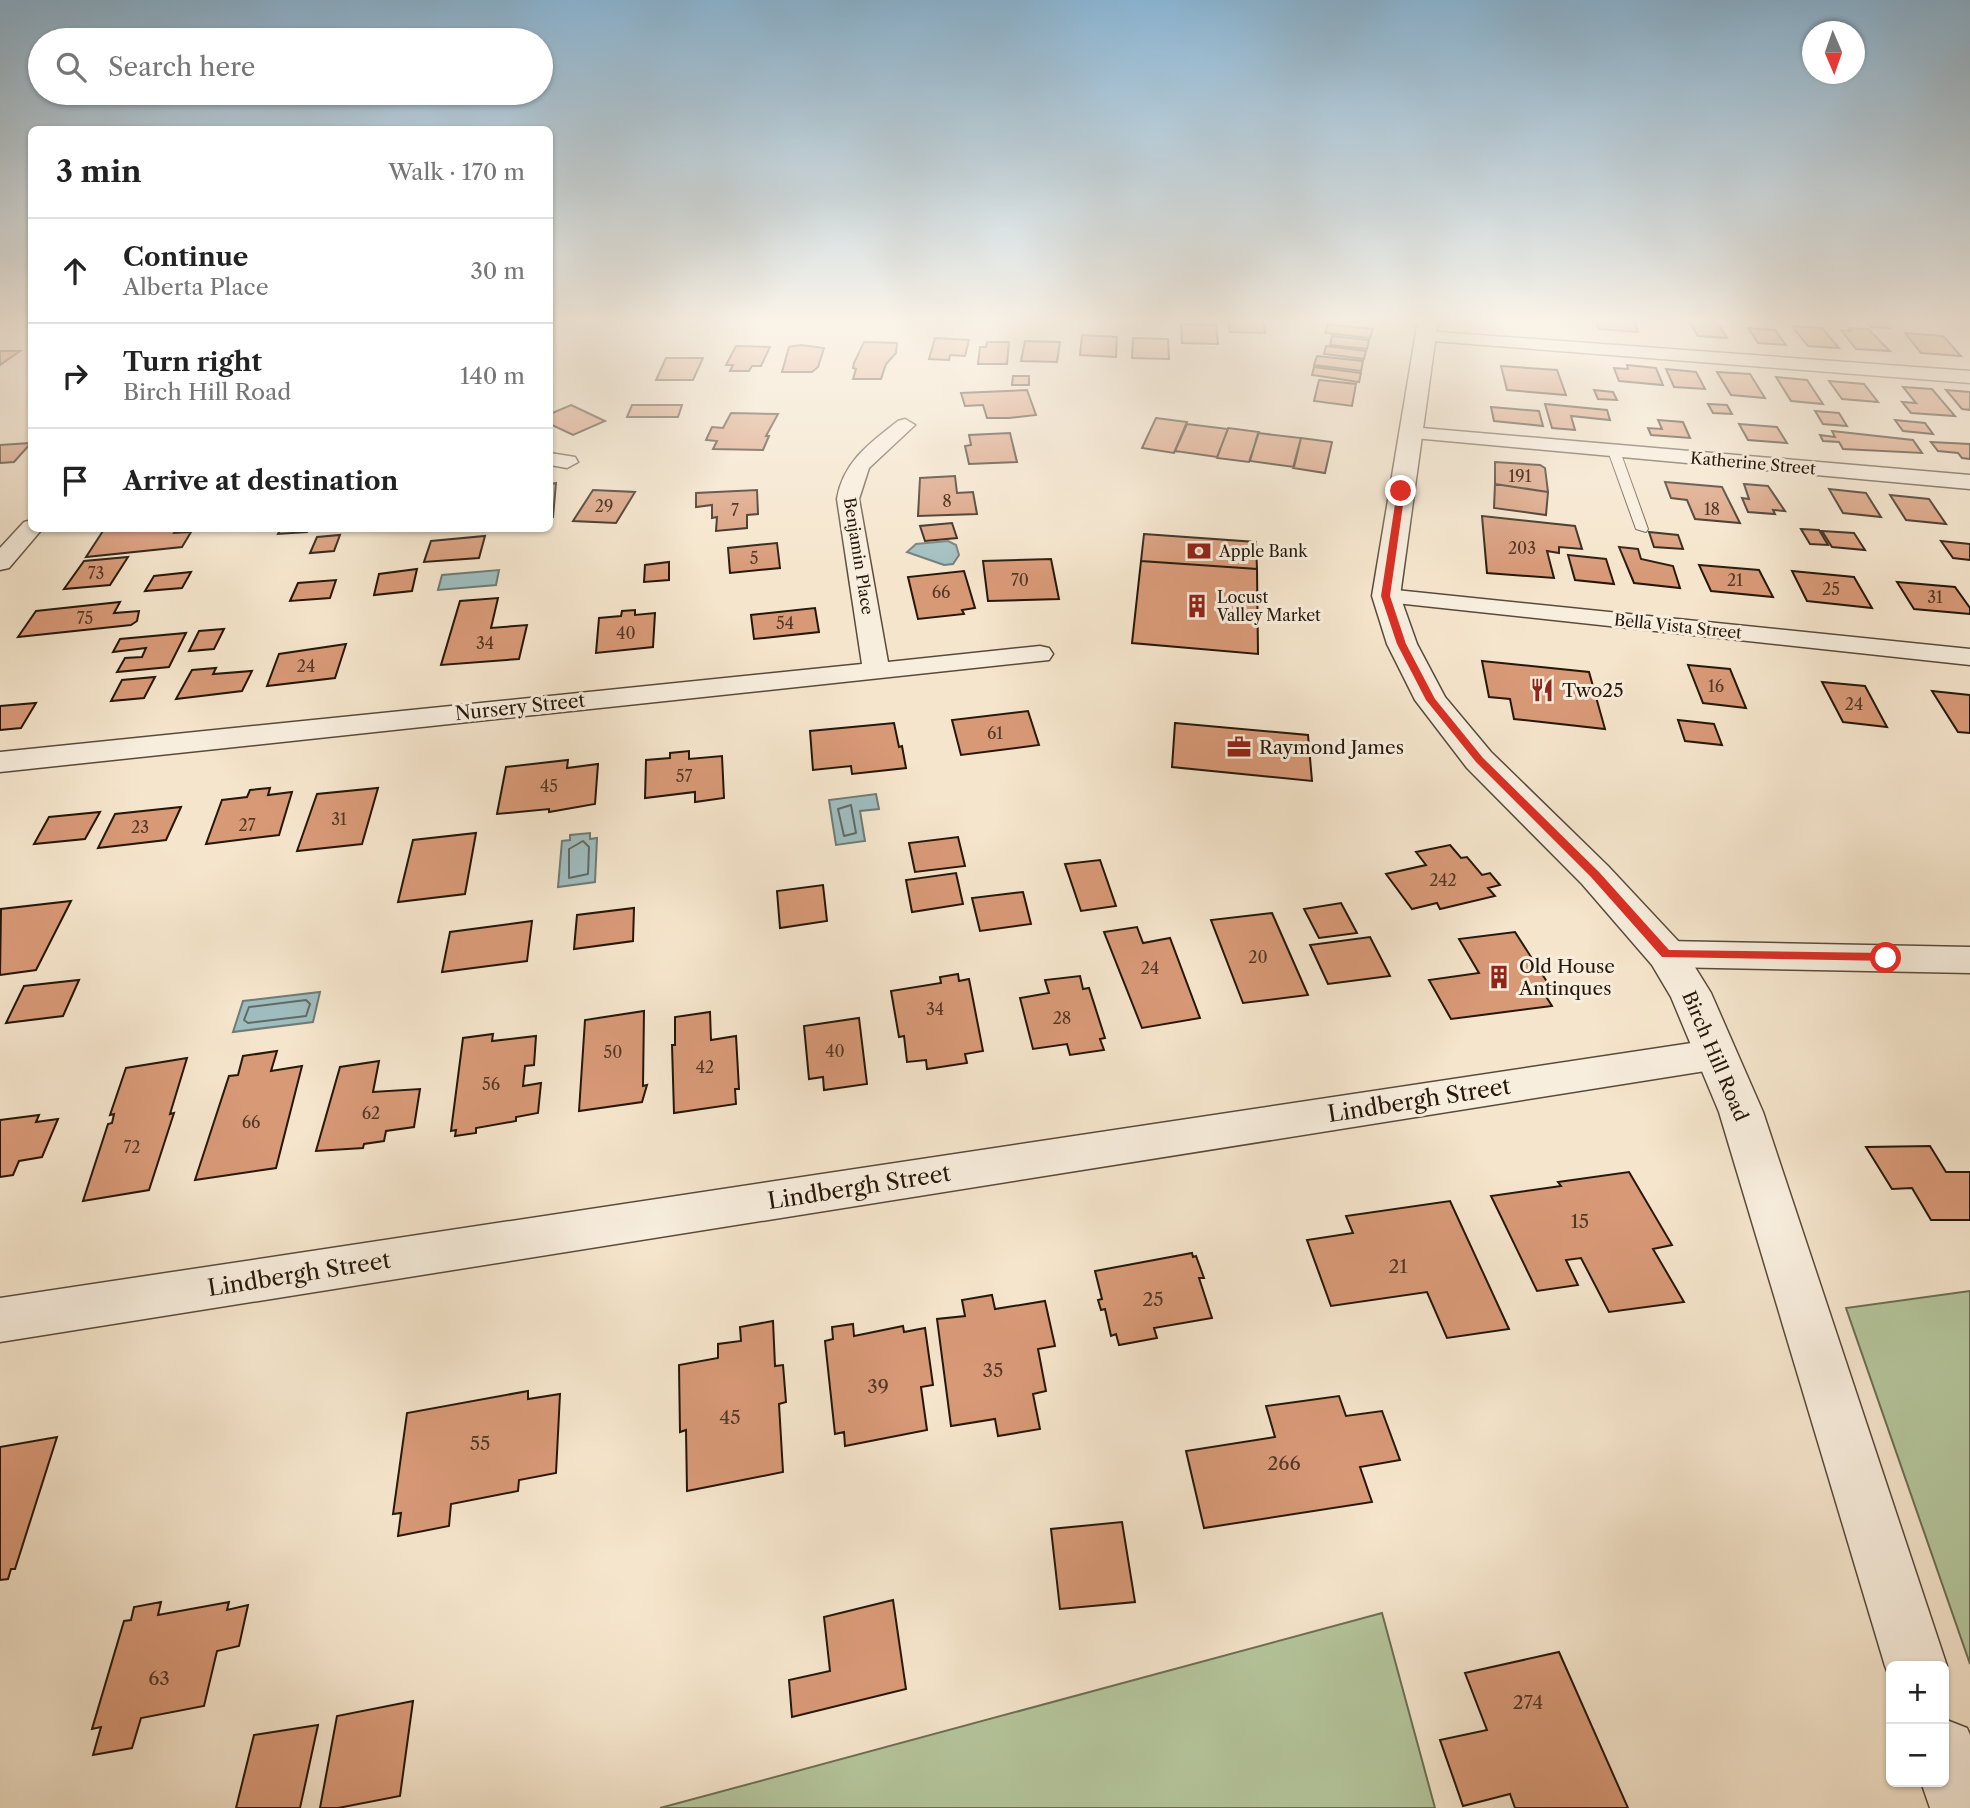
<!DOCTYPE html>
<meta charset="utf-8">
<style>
:root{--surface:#fff;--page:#f2f2f2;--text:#222;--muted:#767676;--line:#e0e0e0}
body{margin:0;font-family:"Libre Caslon Text",serif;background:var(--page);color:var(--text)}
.controls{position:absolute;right:21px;bottom:21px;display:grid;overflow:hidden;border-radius:10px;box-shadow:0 2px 5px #0004}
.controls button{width:63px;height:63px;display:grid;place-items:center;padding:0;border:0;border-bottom:2px solid var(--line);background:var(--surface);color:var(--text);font:35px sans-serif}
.compass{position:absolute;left:1802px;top:21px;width:63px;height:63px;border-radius:50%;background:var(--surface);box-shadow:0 2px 5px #0004;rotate:178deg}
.stop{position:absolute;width:21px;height:21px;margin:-16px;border:5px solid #d93025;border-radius:50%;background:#fff}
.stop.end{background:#d93025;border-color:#fff;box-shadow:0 2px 7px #0008}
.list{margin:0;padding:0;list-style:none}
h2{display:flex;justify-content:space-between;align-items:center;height:91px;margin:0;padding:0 28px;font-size:30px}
h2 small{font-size:23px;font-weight:400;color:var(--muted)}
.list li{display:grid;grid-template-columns:46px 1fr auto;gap:21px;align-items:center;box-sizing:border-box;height:105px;padding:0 28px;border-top:2px solid var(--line)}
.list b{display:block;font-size:26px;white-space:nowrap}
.list p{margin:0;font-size:23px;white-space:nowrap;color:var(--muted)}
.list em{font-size:23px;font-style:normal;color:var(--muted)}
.icon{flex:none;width:38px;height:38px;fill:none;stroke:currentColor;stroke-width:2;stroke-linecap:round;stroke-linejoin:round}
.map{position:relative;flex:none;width:1970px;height:1808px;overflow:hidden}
.search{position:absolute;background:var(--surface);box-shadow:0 2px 5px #0004;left:28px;top:28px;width:525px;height:77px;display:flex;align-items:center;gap:18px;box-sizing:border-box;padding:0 24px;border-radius:38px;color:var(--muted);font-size:26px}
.panel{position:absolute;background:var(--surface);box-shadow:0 2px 5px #0004;left:28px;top:126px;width:525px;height:406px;border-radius:10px}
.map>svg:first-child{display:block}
.green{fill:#b5c69d;stroke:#6d6e54;stroke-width:2}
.water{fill:#9fbdbf;stroke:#6e7b77;stroke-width:2}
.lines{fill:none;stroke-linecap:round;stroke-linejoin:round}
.shore{stroke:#626a64;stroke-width:2}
.building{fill:#d89977;stroke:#25170a;stroke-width:2}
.service-casing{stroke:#594a3a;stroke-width:2}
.minor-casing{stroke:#594a3a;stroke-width:3}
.tertiary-casing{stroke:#594a3a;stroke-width:3}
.service{fill:#f8eede;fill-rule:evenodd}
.minor{fill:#f8eede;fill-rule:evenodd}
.tertiary{fill:#f8eede;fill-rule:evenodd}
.route{fill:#d93025}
.labels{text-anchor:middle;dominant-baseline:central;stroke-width:6;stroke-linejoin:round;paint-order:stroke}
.far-street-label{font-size:16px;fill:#25170a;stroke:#f8eede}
.number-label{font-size:16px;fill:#523825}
.far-poi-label{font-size:16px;fill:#25170a;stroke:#f8eede;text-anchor:start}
.poi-label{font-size:19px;fill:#25170a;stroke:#f8eede;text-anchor:start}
.street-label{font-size:19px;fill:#25170a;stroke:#f8eede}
.near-number-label{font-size:19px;fill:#523825}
.near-street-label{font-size:23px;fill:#25170a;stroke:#f8eede}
</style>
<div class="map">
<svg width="1970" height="1808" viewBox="0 0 1970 1808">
<rect width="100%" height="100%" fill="#f5e5cc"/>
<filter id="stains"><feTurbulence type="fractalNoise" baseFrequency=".00286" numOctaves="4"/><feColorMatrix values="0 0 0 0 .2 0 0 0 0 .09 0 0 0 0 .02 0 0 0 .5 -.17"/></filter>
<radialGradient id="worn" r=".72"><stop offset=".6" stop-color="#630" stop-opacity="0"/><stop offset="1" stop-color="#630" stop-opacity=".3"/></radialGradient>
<!-- green -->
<path class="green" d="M1970,1291V1664L1846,1308Z
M1382,1613L1435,1808H660Z"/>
<!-- water -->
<path class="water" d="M948,541L956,545L959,555L953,564L944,565L907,552L916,544Z
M499,570L496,585L438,590L442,575Z
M876,794L879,809L860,811L865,841L836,845L829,800Z
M590,833V839L597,838L595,882L558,887L562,841L570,840V835Z
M320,992L313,1022L233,1032L243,1001Z"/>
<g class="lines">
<!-- shore -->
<path class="shore" d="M851,805L856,833L844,836L838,809Z
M583,841L589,847L588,874L569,878V849Z
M306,1000L310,1004L306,1016L248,1023L244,1020L249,1007Z"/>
</g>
<!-- building -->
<path class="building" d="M1228,320H1263L1265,333L1230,332Z
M1596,320H1633L1638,332L1599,329Z
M1688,320L1716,321L1727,338L1698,336Z
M1865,320L1882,321L1889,328L1871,327Z
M1181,324L1216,325L1218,344L1182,343Z
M1328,324L1373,329L1370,338L1325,333Z
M1792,326L1822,328L1839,348L1808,346Z
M1748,328L1775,330L1786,345L1758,343Z
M1849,328L1868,329L1890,351L1856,349L1841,330L1851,331Z
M1905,333L1943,336L1961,356L1921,353Z
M1082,335L1117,337L1116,357L1080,355Z
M1332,336L1369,340L1367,349L1330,345Z
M935,338L969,340L965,356L950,355L949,360L929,359Z
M1133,338L1168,339L1169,359L1132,358Z
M1025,341L1060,342L1057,362L1021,361Z
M864,342L897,343L896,353L886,364L881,379H853L856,369L853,368L854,363Z
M987,342H1009L1007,364H978L980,347H986Z
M801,345L824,348L818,367L812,372H782L789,347Z
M736,346L770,347L761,366H752L749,371H730L733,365H726Z
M1326,346L1366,351L1364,359L1324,354Z
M0,351H20L0,365Z
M1317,356L1363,361L1361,371L1314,365Z
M666,358H703L693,380H656Z
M1627,365L1656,368L1663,385L1619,381L1614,368L1628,369Z
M1501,366L1557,370L1566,395L1507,390Z
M1314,367L1361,373L1359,382L1312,375Z
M1666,369L1696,372L1705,389L1674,387Z
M1717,372L1750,374L1765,398L1731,395Z
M1013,376H1029V385H1012Z
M1776,377L1807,380L1823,404L1791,401Z
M1319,380L1356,384L1352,406L1314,401Z
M1829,381L1864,384L1878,402L1842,399Z
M1903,387L1932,389L1955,416L1911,413L1902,402L1916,403Z
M1027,390L1036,415L1009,418H987L983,405L965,406L961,393Z
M1594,390L1613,392L1617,400L1598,399Z
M1946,390L1970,392V410L1962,409Z
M1545,404L1607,410L1610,420L1571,416L1575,430L1552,428Z
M1708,404L1727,405L1732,414L1713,413Z
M571,405L605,421L573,435L550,424V414Z
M632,405H682L678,417H627Z
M1491,407L1539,411L1543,426L1494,421Z
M1815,411L1839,413L1847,426L1823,424Z
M731,413L778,414L766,436H769L763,450L713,449L717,441L706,440L712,427L723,428Z
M1156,418L1187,422L1174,453L1142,448Z
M1658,420L1683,422L1690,438L1651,435L1648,428L1662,429Z
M1895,420L1925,423L1933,434L1903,431Z
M1187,424L1228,429L1217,457L1175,451Z
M1739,424L1777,427L1787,443L1748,440Z
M1228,428L1259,432L1249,462L1217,458Z
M1832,431L1913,440L1922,453L1843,449L1839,442L1823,441L1820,435L1835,437Z
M1010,433L1017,462L969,464L965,446L971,445L969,435Z
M1258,433L1301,438L1294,467L1250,461Z
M1301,438L1332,442L1325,473L1293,468Z
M1931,442L1970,444V459L1962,458L1958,453L1938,451Z
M31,443L14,462L0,463V445Z
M1495,462L1540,465L1545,468L1548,492L1495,484Z
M955,476L957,493L973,492L977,514L918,516L920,478Z
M1665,482L1722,487L1740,523L1695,519L1687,500L1671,498Z
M556,483L553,517H550V484Z
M1495,484L1548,492L1546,515L1494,508Z
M1744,484L1768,486L1785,511L1773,510L1775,514L1748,512L1742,498L1749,499Z
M1829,489L1866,493L1881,517L1843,513Z
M593,490L635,492L616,523L573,521Z
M757,490L758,514L747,515V528L716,531L717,517L712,518V505L696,507V493Z
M1890,495L1929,499L1946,524L1906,520Z
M1482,516L1575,526L1582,549L1559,547V553L1547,551L1554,578L1487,573Z
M952,523L957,538L925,541L920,526Z
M136,528H177L174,533L191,532L182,547L86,557L103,531Z
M281,528H309L307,532L278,534Z
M1801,529L1819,530L1828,545L1810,544Z
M1822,531L1854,533L1865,550L1832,547Z
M1649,532L1678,535L1683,549L1654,547Z
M1144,534L1256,542L1257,569L1141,561Z
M340,535L334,551L310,553L317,537Z
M485,536L479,558L424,562L431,541Z
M1941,541L1970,544V560L1953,558Z
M777,543L780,568L730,573L728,548Z
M1619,547L1638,549L1641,559L1673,566L1680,588L1634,583Z
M1568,555L1606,559L1614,584L1575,580Z
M128,557L110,585L64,589L84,561Z
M1051,559L1059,599L988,601L983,561Z
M1141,561L1257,569L1258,654L1132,643Z
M669,562V580L644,582L645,565Z
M1699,565L1759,570L1773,597L1711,591Z
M417,569L412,591L374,595L379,574Z
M964,571L975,608L962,610L964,614L918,619L908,577Z
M1792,571L1854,577L1872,608L1807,601Z
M191,572L182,588L145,591L154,576Z
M336,580L330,598L290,601L298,583Z
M1897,582L1955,587L1970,608V614L1914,609Z
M498,598L491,628L527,625L519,659L441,665L460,601Z
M120,602L114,613L139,611L137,621L131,625L18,637L36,611Z
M815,608L819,632L754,639L751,615Z
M635,610V615L655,613L653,647L596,653L599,618L621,616L622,611Z
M224,629L214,649L189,651L199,631Z
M186,633L169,667L117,672L125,658L142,657L146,648L113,652L120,639Z
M346,644L335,678L267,686L279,654Z
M1482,661L1589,672L1605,729L1514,719L1510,699L1489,697Z
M1688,665L1730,669L1746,708L1703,703Z
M216,668L213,674L252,671L242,691L176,699L192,670Z
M155,677L144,698L111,701L122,680Z
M1822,682L1865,686L1887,727L1843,722Z
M1932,691L1970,695V733L1958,732Z
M36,703L21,728L0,730V706Z
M1028,711L1039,745L961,755L952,720Z
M1678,720L1714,724L1722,745L1685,741Z
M894,723L899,747L902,746L906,768L852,774L851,766L813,770L810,731Z
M1175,723L1308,735L1312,781L1172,767Z
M689,751V759L722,756L724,798L695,802V792L645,798L646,760L670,758V753Z
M568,760L567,768L598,764L595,804L549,812V809L497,814L506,767Z
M270,788L268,795L292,792L279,835L206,844L222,800L247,797L250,790Z
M378,788L362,844L297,851L317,794Z
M181,807L166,840L98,848L115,814Z
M100,812L85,839L34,844L49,817Z
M476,833L465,894L398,902L413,840Z
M958,837L965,866L915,872L909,843Z
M1450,845L1461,858L1467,857L1482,875L1490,873L1500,885L1488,888L1495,896L1440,909L1437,903L1412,909L1386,874L1426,865L1416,852Z
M1100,860L1116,906L1081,911L1065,864Z
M956,873L963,904L912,912L906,880Z
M823,885L827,921L780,928L777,891Z
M1023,892L1031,924L980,931L972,898Z
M71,901L36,970L0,975L1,909Z
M1341,903L1357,933L1319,938L1304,909Z
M634,908L633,941L574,949L577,915Z
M1272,913L1308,995L1243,1003L1211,920Z
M532,921L527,961L442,972L450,932Z
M1137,927L1143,943L1170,938L1200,1018L1142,1028L1104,932Z
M1515,932L1551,988L1542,990L1552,1006L1451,1019L1429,980L1479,973L1459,939Z
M1370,937L1390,976L1328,984L1310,945Z
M958,974L959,981L969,979L983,1051L965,1054L967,1063L927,1069L926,1060L907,1062L904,1036L899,1037L891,991L941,983L940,977Z
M1080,976L1083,989L1089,988L1105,1038L1100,1039L1104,1050L1070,1055L1067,1044L1033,1049L1020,998L1049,993L1045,980Z
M79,980L63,1016L6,1023L24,986Z
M644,1011L643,1086L647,1085L642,1102L579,1111L585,1020Z
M710,1012L711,1040L736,1036L739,1089H735L736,1104L674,1113L672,1045H675V1017Z
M859,1018L867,1084L824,1090L823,1077L809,1079L804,1026Z
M493,1034L492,1041L536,1036L534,1065L525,1066L523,1086L541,1083L538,1113L516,1117V1121L476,1128V1133L455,1136L456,1130L451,1131L463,1038Z
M277,1051L271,1071L302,1066L276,1168L195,1180L229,1076L238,1075L243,1056Z
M187,1058L170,1114L174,1113L149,1190L83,1201L108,1124L112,1123L114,1114L110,1115L126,1068Z
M379,1061L373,1092L420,1089L414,1127L386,1131L384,1141L364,1144L363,1148L316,1151L340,1067Z
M39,1115L36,1122L58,1119L42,1157L19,1161L13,1175L0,1177V1120Z
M1930,1146L1946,1172H1970V1220H1931L1912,1188L1892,1189L1866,1147Z
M1629,1172L1672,1245L1653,1249L1684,1302L1609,1312L1581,1258L1566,1260L1578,1285L1537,1291L1491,1196L1561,1186L1558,1182Z
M1450,1201L1509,1329L1447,1338L1427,1292L1331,1306L1307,1240L1353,1233L1346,1216Z
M1192,1253L1193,1257L1196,1256L1204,1278H1199L1212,1318L1154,1328L1157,1338L1119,1345L1116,1334L1111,1336L1105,1309L1101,1310L1098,1300L1102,1299L1095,1271Z
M992,1295L995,1309L1045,1301L1055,1346L1038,1349L1046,1391L1033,1394L1040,1429L998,1436L995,1419L951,1426L937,1319L965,1316L962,1300Z
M773,1321L775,1366L783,1365L786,1402L779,1404L783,1472L687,1491L686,1430L680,1432L679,1365L718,1358V1344L741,1341L740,1327Z
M853,1324L854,1336L903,1326L904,1332L925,1328L933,1385L921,1387L927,1430L845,1446L844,1432L835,1434L825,1341L833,1339L832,1327Z
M528,1391V1399L560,1394L556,1473L519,1480L518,1491L451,1504L449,1526L398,1536L401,1513L393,1514L407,1413Z
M1339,1396L1346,1416L1382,1411L1400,1460L1360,1467L1372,1502L1204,1528L1186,1451L1275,1437L1266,1406Z
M57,1437L15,1569H11L8,1579L0,1580V1447Z
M1122,1522L1135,1602L1060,1609L1051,1529Z
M893,1600L906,1689L792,1717L789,1680L830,1671L824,1617Z
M161,1602L158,1615L229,1602L227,1610L248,1605L239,1646L217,1651L204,1706L141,1718L132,1748L93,1755L101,1727L92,1729L124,1621L131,1620L134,1607Z
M1559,1652L1628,1808H1515L1510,1794L1463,1806L1440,1740L1487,1730L1465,1673Z
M413,1701L400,1796L338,1808H320L337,1716Z
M318,1725L300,1808H236L254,1735Z"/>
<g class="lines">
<!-- service casing -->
<g class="service-casing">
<path id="service" d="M1610,449L1620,451L1648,529L1646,532L1636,529L1608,451Z"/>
</g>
<!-- minor casing -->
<g class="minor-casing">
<path id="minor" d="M1425,331L1970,371V383L1419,340L1416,336L1419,332Z
M905,419L915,425L869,468L859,499L888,662L1040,646L1049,648L1053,654L1049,660L0,772V752L862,664L837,499C843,462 870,443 898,421Z
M1410,427L1970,475V489L1403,437L1400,433Z
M550,453L575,457L578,462L567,468L550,465Z
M32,520V528H43L9,568L0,570V548L24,522Z
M1386,589L1970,649V665L1377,601L1374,596L1377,591Z
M1666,941L1970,947V973L1666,967L1654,963L1649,954L1654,945Z
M1718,1039L1731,1043L1737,1054L1731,1065L1718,1069L0,1342V1298Z"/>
</g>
<!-- tertiary casing -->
<g class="tertiary-casing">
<path id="tertiary" d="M1418,320H1438L1400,596L1417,644L1445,697L1491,752L1608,866L1680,943L1711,993L1763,1112L1947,1666L1944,1674V1666H1891V1681L1885,1666L1719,1112L1671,997L1652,965L1582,884L1467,768L1415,700L1387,644L1372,596Z
M1944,1719L1967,1728L1970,1735V1808H1930L1921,1782H1944Z"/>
</g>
<!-- service -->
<use href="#service" class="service"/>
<!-- minor -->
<use href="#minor" class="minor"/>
<!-- tertiary -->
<use href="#tertiary" class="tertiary"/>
</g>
<!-- sky -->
<linearGradient id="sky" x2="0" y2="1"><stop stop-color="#8bb8d8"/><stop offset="0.56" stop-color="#faf3e8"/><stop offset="1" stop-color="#faf3e8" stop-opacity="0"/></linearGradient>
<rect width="1970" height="573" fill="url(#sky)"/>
<!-- route -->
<path class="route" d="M1401,488L1405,491L1390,596L1406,644L1435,699L1483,758L1599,872L1669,950L1886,953L1892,958L1891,961L1662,957L1591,877L1476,762L1426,700L1397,644L1381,596L1397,491Z"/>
<!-- icons -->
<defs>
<g id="bank-bare" transform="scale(1.89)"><path d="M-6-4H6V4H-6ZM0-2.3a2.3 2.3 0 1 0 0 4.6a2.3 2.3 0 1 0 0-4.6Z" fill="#8f2418" stroke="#f8eede" stroke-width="2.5" paint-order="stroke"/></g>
<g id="building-bare" transform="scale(1.89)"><path d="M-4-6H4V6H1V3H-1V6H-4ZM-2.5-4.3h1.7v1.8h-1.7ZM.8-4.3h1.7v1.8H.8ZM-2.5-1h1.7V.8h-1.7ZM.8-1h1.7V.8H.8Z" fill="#8f2418" stroke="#f8eede" stroke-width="2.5" paint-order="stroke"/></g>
<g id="restaurant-bare" transform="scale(1.89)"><path d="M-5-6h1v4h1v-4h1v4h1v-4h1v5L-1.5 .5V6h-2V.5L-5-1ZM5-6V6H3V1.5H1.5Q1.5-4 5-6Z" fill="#8f2418" stroke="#f8eede" stroke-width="2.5" paint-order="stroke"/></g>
<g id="office-bare" transform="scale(1.89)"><path d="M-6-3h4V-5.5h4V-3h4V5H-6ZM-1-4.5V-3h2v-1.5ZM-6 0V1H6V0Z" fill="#8f2418" stroke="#f8eede" stroke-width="2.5" paint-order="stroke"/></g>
</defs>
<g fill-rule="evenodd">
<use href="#bank-bare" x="1199" y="551"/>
<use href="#building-bare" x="1197" y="606"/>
<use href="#restaurant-bare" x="1542" y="690"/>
<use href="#office-bare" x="1239" y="747"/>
<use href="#building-bare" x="1499" y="977"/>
</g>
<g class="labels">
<!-- far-street labels -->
<g class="far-street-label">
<text transform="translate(1753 463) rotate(5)">Katherine Street</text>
<text transform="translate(859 556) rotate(81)">Benjamin Place</text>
<text transform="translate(1678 626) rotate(6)">Bella Vista Street</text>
</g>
<!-- number labels -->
<g class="number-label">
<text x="1520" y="476">191</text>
<text x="947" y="501">8</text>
<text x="604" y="506">29</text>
<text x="1712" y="509">18</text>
<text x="735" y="510">7</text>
<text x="1522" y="548">203</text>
<text x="754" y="558">5</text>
<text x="96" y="573">73</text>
<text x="1020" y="580">70</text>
<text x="1735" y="580">21</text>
<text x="1831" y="589">25</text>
<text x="941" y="592">66</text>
<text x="1935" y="597">31</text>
<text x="85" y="618">75</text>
<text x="785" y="623">54</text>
<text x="626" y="633">40</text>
<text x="485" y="643">34</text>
<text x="306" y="666">24</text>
<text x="1716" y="686">16</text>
<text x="1854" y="704">24</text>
<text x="995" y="733">61</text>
<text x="684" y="776">57</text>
<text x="549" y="786">45</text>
<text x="339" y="819">31</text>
<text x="247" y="825">27</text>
<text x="140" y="827">23</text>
<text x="1443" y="880">242</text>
<text x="1258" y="957">20</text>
<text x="1150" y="968">24</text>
<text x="935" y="1009">34</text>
<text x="1062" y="1018">28</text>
<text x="835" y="1051">40</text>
<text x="613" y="1052">50</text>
<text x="705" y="1067">42</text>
<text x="491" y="1084">56</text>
<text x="371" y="1113">62</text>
<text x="251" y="1122">66</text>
<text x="132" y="1147">72</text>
</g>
<!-- far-poi labels -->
<g class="far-poi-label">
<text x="1219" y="551">Apple Bank</text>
<text x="1217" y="597">Locust<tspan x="1217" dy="18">Valley Market</tspan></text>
</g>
<!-- poi labels -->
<g class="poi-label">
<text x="1562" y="690">Two25</text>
<text x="1259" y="747">Raymond James</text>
<text x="1519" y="966">Old House<tspan x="1519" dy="22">Antinques</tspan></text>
</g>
<!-- street labels -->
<g class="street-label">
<text transform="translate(520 707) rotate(-6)">Nursery Street</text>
<text transform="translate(1715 1056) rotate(67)">Birch Hill Road</text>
</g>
<!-- near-number labels -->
<g class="near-number-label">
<text x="1580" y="1221">15</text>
<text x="1398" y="1266">21</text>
<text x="1153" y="1299">25</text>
<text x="993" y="1370">35</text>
<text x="878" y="1386">39</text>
<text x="730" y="1417">45</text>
<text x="480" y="1443">55</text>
<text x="1284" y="1463">266</text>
<text x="159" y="1678">63</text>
<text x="1528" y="1702">274</text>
</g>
<!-- near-street labels -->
<g class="near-street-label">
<text transform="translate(1419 1100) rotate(-9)">Lindbergh Street</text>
<text transform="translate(859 1187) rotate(-9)">Lindbergh Street</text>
<text transform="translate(299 1274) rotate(-9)">Lindbergh Street</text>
</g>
</g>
<rect width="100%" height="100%" filter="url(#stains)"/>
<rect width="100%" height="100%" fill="url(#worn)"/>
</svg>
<div class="controls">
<button>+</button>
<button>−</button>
</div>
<svg class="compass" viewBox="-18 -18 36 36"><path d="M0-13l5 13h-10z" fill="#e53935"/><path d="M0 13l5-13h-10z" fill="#767676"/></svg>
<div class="stop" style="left:1886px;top:958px"></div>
<div class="stop end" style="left:1401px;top:491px"></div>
<div class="search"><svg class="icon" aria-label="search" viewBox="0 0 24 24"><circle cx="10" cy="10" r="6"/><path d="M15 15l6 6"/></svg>Search here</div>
<section class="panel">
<h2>3 min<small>Walk · 170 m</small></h2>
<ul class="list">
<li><svg class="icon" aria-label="ahead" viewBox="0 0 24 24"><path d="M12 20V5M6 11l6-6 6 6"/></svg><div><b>Continue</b><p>Alberta Place</p></div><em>30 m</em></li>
<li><svg class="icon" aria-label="right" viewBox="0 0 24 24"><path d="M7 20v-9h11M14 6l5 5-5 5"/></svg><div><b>Turn right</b><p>Birch Hill Road</p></div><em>140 m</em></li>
<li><svg class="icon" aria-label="arrive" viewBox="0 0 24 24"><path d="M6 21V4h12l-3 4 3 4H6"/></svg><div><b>Arrive at destination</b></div></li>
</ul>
</section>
</div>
